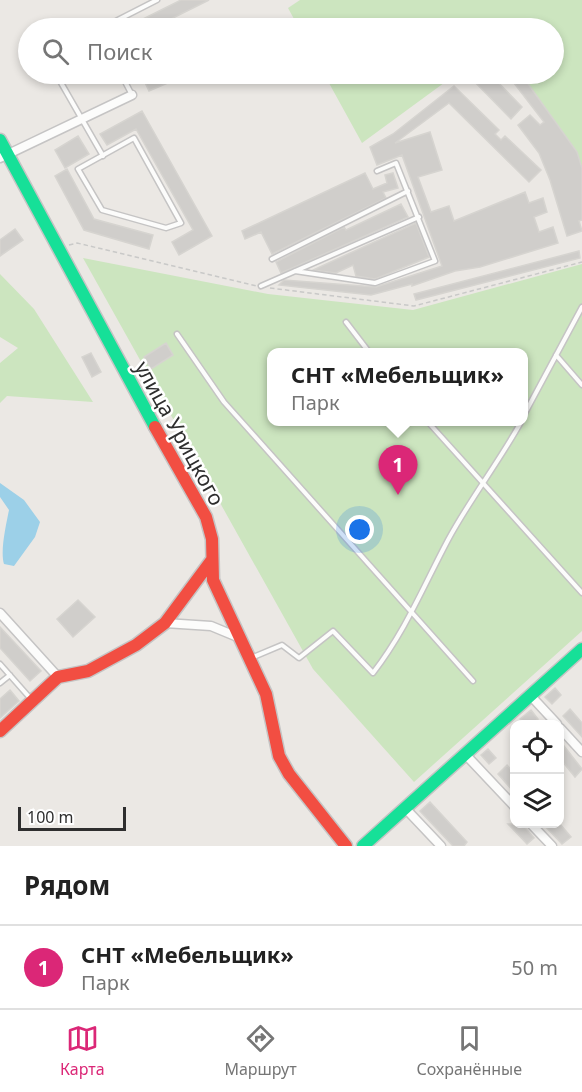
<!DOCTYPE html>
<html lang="ru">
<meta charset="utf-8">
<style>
:root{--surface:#fff;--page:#f2f2f2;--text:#222;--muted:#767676;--line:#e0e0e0;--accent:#db2777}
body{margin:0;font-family:"Noto Sans",sans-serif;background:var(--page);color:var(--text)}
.controls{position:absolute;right:18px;bottom:18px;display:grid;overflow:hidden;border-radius:12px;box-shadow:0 3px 9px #0003}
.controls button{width:54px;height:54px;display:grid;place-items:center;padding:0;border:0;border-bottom:2px solid var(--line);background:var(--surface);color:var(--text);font:30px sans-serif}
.scale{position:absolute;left:18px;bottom:15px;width:108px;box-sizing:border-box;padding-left:6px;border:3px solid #2e2e2e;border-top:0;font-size:16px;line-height:21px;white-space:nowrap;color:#2e2e2e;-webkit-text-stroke:4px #fff;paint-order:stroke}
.you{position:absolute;left:360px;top:530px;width:21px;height:21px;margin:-15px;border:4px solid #fff;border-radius:50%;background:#1a73e8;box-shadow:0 0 0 9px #1a73e833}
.badge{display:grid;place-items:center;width:39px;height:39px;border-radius:50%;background:var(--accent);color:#fff;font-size:20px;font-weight:700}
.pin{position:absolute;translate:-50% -50px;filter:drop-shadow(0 2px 3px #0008)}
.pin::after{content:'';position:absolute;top:32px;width:21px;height:18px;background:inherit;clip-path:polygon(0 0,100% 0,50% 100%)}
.popup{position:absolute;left:267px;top:348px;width:261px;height:78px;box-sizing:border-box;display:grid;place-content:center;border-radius:12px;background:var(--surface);filter:drop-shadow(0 2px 4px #0005);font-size:20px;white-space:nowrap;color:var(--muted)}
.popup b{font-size:22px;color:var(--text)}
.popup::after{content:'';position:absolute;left:50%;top:100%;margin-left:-12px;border:12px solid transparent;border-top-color:var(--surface)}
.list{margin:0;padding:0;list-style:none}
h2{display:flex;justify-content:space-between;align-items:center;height:78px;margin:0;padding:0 24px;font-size:26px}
h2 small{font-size:20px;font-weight:400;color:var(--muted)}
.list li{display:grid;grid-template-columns:39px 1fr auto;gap:18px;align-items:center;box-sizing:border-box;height:84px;padding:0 24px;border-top:2px solid var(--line)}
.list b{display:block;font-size:22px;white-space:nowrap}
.list p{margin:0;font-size:20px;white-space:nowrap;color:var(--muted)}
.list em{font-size:20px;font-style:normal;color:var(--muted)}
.icon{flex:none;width:33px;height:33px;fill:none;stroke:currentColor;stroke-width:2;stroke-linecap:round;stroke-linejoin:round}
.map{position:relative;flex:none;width:582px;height:846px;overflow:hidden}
.search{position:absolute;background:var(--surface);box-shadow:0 3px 9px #0003;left:18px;right:18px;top:18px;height:66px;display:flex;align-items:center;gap:15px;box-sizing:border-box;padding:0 21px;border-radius:33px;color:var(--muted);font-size:22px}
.sheet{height:162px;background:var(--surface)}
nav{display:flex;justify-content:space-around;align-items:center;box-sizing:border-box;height:84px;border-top:2px solid var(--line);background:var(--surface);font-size:16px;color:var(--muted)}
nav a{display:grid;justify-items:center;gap:3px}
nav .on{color:var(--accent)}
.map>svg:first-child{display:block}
.green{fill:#cce5bf;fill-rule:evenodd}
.water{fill:#9cd0e8}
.building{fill:#d0cecb;stroke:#d6d4d0;stroke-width:1.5}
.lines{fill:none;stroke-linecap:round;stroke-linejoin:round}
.lane-casing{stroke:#c5c4c4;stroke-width:7}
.street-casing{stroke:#c5c4c4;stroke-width:11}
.fast-casing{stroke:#c5c4c4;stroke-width:15}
.jam-casing{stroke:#c5c4c4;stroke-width:15}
.path{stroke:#c9c9c8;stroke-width:1.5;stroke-dasharray:4.5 3;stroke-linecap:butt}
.lane{stroke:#fcfcfb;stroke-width:4}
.street{stroke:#fcfcfb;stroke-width:8}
.fast{stroke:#16e098;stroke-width:12}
.jam{stroke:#f24e42;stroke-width:12}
.labels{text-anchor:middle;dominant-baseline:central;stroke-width:5;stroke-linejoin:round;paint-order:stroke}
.street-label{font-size:21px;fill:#2e2e2e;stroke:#fff}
</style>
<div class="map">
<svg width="582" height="846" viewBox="0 0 582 846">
<rect width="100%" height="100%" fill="#ebe8e4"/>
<!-- green -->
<path class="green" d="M300,0H582V186L573,153L517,74H554V28H299L288,8Z
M324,74H452L448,80L362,143Z
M83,258L268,294L413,310L582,264V631L414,782L313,669ZM272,352H524V422H272Z
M0,274L34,309L93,402L7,396L0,403V363L18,348L0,337Z"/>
<!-- water -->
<path class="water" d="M0,483L24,500L40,522L35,537L14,566L4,564C0,551 6,525 9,510L0,497Z"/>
<!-- building -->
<path class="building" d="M181,0H209L153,28H125Z
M141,74H163L168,83L149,91Z
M467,74H490L522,107L511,119Z
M507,74H521L577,152L582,168V220L579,221L582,231L567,236L550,180L539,153L518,125L530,115L540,125L544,122Z
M454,86L499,130L495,134L501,140L505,136L541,170L529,182L449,103L395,143L430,132L442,170L418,177L431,212L449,206L454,221L525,192L529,203L543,198L547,212L534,217L539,232L553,227L558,243L480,267L455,271L412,286V284L371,295L279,285L284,280L376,287L442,266L402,155L377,165L370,147L393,134Z
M142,111L212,236L179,255L172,242L193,230L136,129L107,145L100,134Z
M78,136L89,154L65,168L55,150Z
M67,169L94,219L153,235L149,249L84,230L55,176Z
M365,173L373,189L387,183L385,175L393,173L398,188L383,192L386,198L272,254L261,232L245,239L242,231Z
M401,204L408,217L281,273L276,262L344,227L346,230Z
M416,223L429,257L375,279L356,276L353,265L336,273L313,270Z
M15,229L23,240L0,256V240Z
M579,251L580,258L416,300L414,294Z
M166,343L173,355L151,369L144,357Z
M91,353L101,372L92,377L82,357Z
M78,600L95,617L73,637L57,619Z
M0,627L41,671L30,681L0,648Z
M555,688L561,695L552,704L545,697Z
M10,690L19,701L0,718V699Z
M570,709L582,723V737L563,716Z
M531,710L538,719L531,724H525L520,719Z
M564,746L582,769L575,777L562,761L560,764V749Z
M488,749L496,758L489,764L481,755Z
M507,765L514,773V792L498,774Z
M430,802L467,842L464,846H453L420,811Z
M508,824H522L534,838L527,844Z
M543,824H560L571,837L562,844Z"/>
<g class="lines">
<!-- lane casing -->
<g class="lane-casing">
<path id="lane" d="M102,28L157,0
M56,74L103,156
M121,74L132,95
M134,138L181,223L166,228L102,210L78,169Z
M272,259L408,191
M295,271L375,283L435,261L396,163L377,171
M261,286L419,217
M346,322L369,352
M177,334L224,402L473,681
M556,355L582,385
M524,415L582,307
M428,422L582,593
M251,658L282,645L299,658L333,631L373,673C406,630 423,587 448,540C470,499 499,462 521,422
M0,664L30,698
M0,683L10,675"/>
</g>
<!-- street casing -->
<g class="street-casing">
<path id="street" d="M0,158L132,95
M0,613L58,677
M165,623L211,626L240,638
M530,695L557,724
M560,728L582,752
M465,754L514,806
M405,808L441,846
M531,824L552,846"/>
</g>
<!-- fast casing -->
<g class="fast-casing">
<path id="fast" d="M0,140L155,427
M363,846L582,649"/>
</g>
<!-- jam casing -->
<g class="jam-casing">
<path id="jam" d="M155,427L206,517L212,539L213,580L266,694L279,756L289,774L346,846
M0,731L58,677L88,671L136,645L165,623L211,561"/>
</g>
<!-- path -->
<path class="path" d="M69,245L77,243L257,286
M270,288L414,306L582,262"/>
<!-- lane -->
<use href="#lane" class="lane"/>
<!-- street -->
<use href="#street" class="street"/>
<!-- fast -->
<use href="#fast" class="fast"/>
<!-- jam -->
<use href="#jam" class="jam"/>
</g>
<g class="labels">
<!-- street labels -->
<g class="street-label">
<text transform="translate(180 433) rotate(61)">улица Урицкого</text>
</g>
</g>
</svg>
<div class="controls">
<button><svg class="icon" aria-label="locate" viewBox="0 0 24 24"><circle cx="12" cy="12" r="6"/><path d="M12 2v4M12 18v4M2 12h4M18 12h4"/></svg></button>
<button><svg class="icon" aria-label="layers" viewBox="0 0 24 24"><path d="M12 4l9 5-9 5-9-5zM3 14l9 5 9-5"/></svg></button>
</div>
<div class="scale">100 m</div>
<div class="you"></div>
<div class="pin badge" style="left:398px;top:495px">1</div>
<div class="popup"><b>СНТ «Мебельщик»</b>Парк</div>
<div class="search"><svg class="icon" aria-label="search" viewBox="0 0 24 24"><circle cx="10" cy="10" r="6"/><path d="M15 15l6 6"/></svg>Поиск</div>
</div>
<section class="sheet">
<h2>Рядом<small></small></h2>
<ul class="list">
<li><span class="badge">1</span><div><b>СНТ «Мебельщик»</b><p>Парк</p></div><em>50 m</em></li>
</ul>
</section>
<nav>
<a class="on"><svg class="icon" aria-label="map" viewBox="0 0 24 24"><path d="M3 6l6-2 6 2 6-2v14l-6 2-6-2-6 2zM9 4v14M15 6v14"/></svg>Карта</a>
<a><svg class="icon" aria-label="directions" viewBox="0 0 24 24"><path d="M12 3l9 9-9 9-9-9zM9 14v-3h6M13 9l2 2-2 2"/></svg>Маршрут</a>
<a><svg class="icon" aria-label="saved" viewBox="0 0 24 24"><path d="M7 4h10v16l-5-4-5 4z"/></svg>Сохранённые</a>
</nav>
